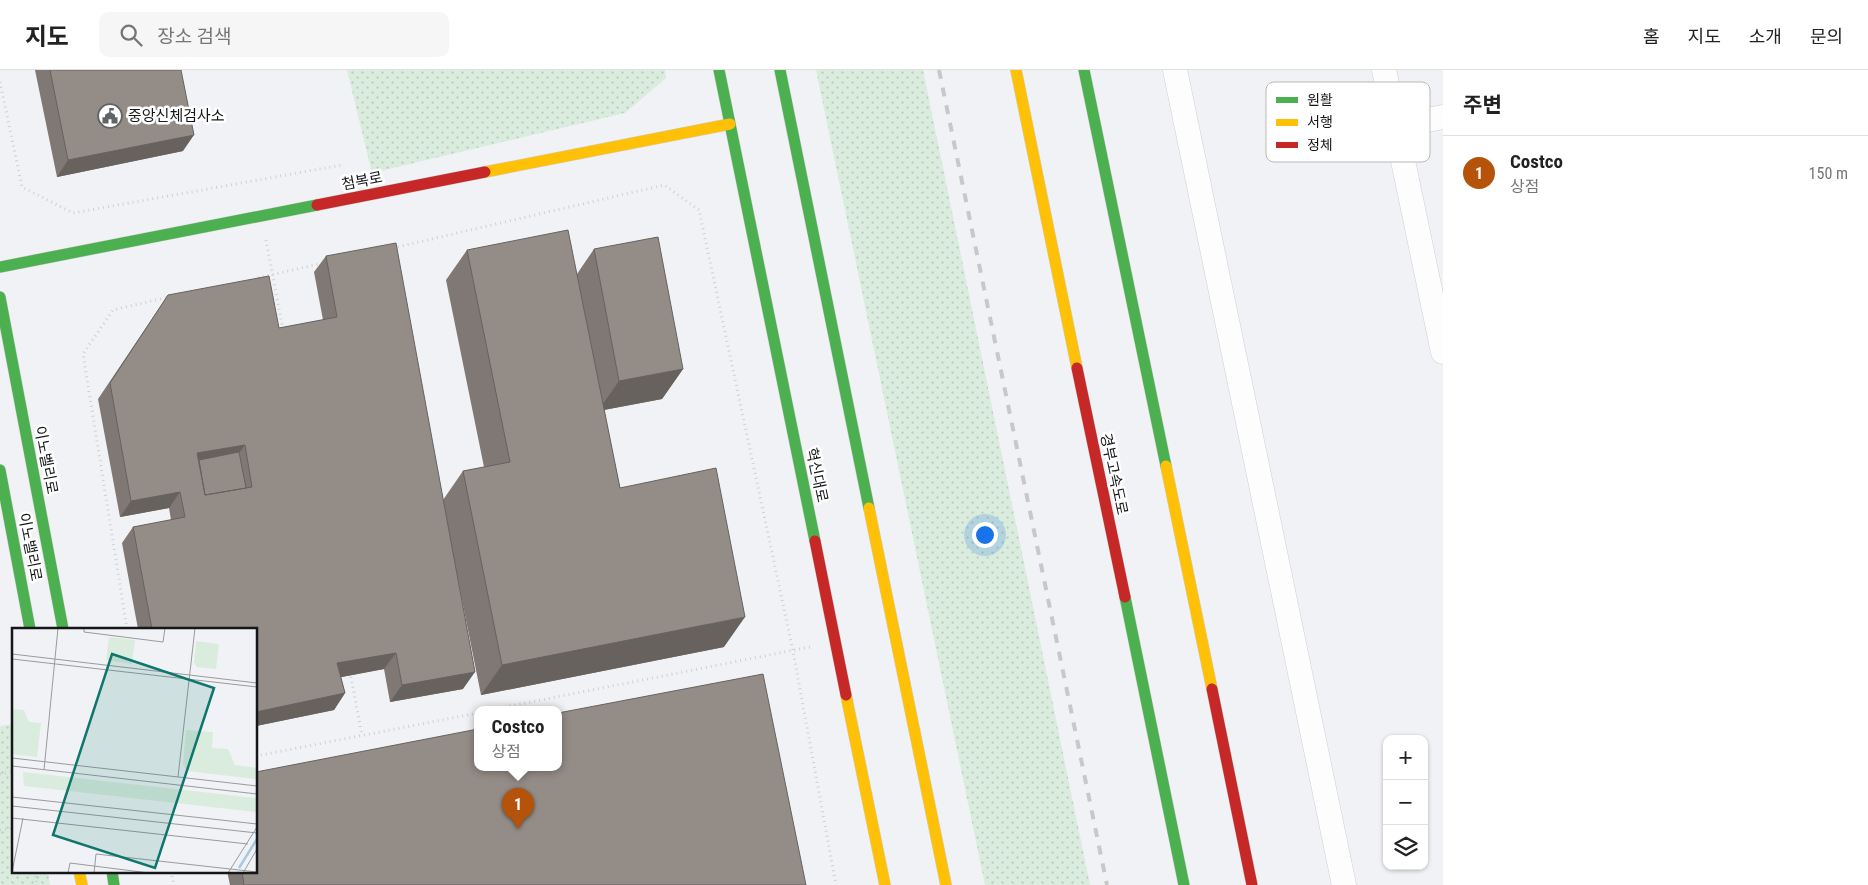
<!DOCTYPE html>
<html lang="ko">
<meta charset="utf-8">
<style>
:root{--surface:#fff;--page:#f6f6f6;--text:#222;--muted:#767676;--line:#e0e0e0;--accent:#b45309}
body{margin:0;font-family:"Roboto Condensed","Noto Sans KR",sans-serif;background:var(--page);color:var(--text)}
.controls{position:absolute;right:15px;bottom:15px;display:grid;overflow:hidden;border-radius:10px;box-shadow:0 1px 4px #0004}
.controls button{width:45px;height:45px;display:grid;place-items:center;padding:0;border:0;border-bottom:1px solid var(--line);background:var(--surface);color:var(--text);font:25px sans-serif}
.you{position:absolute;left:984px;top:464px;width:18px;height:18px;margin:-12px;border:4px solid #fff;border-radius:50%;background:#1a73e8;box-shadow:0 0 0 8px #1a73e833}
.badge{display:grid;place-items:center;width:32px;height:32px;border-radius:50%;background:var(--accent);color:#fff;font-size:16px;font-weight:700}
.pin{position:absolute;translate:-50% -41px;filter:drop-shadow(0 1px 2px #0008)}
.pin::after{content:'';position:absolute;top:26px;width:18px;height:15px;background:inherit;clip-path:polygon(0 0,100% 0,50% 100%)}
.popup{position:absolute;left:474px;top:636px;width:88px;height:65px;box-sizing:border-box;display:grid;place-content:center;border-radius:10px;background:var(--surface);filter:drop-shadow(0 1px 4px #0005);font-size:16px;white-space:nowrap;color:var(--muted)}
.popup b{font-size:19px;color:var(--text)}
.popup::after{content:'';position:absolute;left:50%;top:100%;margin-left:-10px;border:10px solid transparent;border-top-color:var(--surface)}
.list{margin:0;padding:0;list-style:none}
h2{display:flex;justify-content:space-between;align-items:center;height:65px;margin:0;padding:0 20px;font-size:21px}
h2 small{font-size:16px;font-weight:400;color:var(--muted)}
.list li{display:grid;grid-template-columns:32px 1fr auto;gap:15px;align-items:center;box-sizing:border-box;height:75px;padding:0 20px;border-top:1px solid var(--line)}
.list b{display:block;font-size:19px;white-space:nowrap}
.list p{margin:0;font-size:16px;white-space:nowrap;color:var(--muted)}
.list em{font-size:16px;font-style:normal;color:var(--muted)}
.icon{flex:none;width:28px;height:28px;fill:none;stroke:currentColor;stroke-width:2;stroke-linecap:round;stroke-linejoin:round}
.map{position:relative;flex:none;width:1443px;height:815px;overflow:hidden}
header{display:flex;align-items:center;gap:30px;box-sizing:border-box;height:70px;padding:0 25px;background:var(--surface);border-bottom:1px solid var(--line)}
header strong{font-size:24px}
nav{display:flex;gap:28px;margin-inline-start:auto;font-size:18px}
.search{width:350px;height:45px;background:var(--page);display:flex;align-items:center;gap:12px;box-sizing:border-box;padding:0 18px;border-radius:10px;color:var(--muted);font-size:19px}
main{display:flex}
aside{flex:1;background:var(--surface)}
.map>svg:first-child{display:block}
.park{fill:url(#park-dots)}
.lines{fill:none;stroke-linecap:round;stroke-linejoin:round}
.street-casing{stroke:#cfd0d2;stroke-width:25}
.fast-casing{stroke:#cfd0d2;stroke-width:12}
.slow-casing{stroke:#cfd0d2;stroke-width:12}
.jam-casing{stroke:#cfd0d2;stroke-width:12}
.path{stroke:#d0d0d0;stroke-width:3;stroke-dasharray:1 4;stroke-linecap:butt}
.street{stroke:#fdfdfe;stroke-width:24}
.fast{stroke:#4caf50;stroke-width:11}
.slow{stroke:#ffc107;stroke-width:11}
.jam{stroke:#c62828;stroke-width:11}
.rail{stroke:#c8c8c9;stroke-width:4;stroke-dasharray:9 9;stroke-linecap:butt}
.wall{fill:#7f7874}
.shaded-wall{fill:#68625e}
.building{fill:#948c87;stroke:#68625e;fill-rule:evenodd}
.labels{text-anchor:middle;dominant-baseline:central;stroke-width:5;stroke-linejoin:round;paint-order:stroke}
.poi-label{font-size:15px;fill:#151618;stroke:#fff;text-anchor:start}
.street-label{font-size:15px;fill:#151618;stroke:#fff}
.inset-river{fill:none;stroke:#aac8e4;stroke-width:2.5}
.inset-road{fill:none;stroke:#999a9d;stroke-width:1}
.view{fill:#0f766e;fill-opacity:0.15;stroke:#0f766e;stroke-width:2.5}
.inset-edge{fill:none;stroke:#151618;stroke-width:2.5}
.key{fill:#fff;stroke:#b9b9ba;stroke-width:1}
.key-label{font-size:14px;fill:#151618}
</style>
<header>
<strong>지도</strong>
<div class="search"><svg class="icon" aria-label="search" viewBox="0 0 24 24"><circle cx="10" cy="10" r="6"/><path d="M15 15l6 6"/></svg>장소 검색</div>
<nav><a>홈</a><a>지도</a><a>소개</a><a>문의</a></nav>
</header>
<main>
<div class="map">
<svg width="1443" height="815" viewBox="0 0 1443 815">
<defs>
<pattern id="park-dots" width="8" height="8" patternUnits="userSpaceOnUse" patternTransform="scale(1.25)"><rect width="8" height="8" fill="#daecde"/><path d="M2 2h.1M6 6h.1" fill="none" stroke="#bacabe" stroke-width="1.8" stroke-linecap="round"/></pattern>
</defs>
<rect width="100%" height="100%" fill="#f1f2f5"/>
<!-- park -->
<path class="park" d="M347,0H665L666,8L625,43L372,103Z
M816,0H923L1090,815H985Z
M14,654V801H48L50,815H0V656Z"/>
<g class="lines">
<!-- street casing -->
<g class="street-casing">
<path id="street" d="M1175,0L1344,815
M1384,0L1443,282
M1396,56L1443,47"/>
</g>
<!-- fast casing -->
<g class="fast-casing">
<path id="fast" d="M719,0L815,471
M780,0L869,438
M1084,0L1166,396
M0,197L317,135
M0,227L63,559
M0,400L30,559
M1125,527L1184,815
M112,801L114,815"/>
</g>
<!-- slow casing -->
<g class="slow-casing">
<path id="slow" d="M1016,0L1077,298
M485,102L730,54
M1166,396L1212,619
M869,438L946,815
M846,625L885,815
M79,801L82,815"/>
</g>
<!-- jam casing -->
<g class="jam-casing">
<path id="jam" d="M317,135L485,102
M1077,298L1125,527
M815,471L846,625
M1212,619L1252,815"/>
</g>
<!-- path -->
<path class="path" d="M0,12L22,117L73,143L342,95
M266,170L283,260
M393,178L664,115L699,140L793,581L836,815
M258,208L323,193
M127,559L83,284L113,240L169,227
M350,602L362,665
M490,640L810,577
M256,686L478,643
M0,704L14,701
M0,760L14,758
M35,801L37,815
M171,801L174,815"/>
<!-- street -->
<use href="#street" class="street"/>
<!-- fast -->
<use href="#fast" class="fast"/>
<!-- slow -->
<use href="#slow" class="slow"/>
<!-- jam -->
<use href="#jam" class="jam"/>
<!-- rail -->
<path class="rail" d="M939,0L1107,815"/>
</g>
<!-- wall -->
<path class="wall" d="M35,0H181L183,81L57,107Z
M594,179L683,299L662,329L604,340L620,418L724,577L481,625L456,500L463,619L390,632L384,599L341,607L345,623L334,640L256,656V559H138L122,473L133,457L171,450L169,438L120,447L98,329L168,225L279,258L323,250L314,202L326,186L443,430L463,401L484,397L446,210L467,180L577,204Z
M227,801H256L806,815H230Z"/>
<!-- shaded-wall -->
<path class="shaded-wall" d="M194,65L183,81L57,107L68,90Z
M683,299L662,329L598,341L619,311Z
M245,375L233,391L186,400L197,383Z
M180,422L169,438L120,447L131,431Z
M745,547L724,577L481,625L502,595Z
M396,583L384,599L326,610L337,593Z
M475,602L463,619L390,632L402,615Z
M345,623L334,640L256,656V642Z"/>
<!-- building -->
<path class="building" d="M50,0H181L194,65L68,90Z
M568,160L620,418L716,398L745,547L502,595L463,401L510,392L467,180Z
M658,167L683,299L619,311L594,179Z
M396,173L475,602L402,615L396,583L337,593L345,623L256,642V559H152L133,457L185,447L180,422L131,431L110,313L168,225L269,206L279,258L337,247L326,186ZM245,375L252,417L205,425L197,383Z
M239,382L246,418L205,425L199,390Z
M763,604L806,815H244L242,801H256V702L478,659V698H558V643Z"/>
<!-- icons -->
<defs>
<g id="civic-ring" transform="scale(1.25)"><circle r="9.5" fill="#fff" stroke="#626365" stroke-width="1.5"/><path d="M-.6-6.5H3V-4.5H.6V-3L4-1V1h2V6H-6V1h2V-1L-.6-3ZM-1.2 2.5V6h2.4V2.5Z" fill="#626365"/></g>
</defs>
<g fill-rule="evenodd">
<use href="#civic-ring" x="110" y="46"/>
</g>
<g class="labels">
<!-- poi labels -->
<g class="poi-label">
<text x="128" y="46">중앙신체검사소</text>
</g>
<!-- street labels -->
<g class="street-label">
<text transform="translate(362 111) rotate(-11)">첨복로</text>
<text transform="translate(46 390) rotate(79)">이노벨리로</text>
<text transform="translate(1114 404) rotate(78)">경부고속도로</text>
<text transform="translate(817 405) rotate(78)">혁신대로</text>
<text transform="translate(30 477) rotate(79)">이노밸리로</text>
</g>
</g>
<!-- overview -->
<g transform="translate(12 558)">
<rect width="245" height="245" fill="#f1f2f5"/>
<path d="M97,9L123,12L120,36L94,32ZM184,13L207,16L204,41L185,39L182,35ZM0,81L12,82L17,94L29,95L25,129L0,126ZM174,102L201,104L200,120L216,121L223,137L245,140V151L174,143L171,136ZM11,144L245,170V184L12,158Z" fill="#daecde"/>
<path class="inset-river" d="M227,240L245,211"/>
<path class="inset-road" d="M72,0V4L151,14L153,0M0,26L245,55M0,31L245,59M0,130L245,158M0,138L245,166M32,142L46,0M166,149L183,0M0,169L245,196M0,178L245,205M0,190L236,216M0,244L11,190M56,245L58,235L137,245M82,245L84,226L245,244M216,245L245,199M231,245L245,221"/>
<path class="view" d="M100,26L202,60L143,240L41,207Z"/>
<rect width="245" height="245" class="inset-edge"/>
</g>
<!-- legend -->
<rect x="1266" y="12" width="164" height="80" rx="8" class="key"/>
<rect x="1276" y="27" width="22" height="6" fill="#4caf50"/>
<rect x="1276" y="49" width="22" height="7" fill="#ffc107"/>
<rect x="1276" y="72" width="22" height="6" fill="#c62828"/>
<g class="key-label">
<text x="1307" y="35">원활</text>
<text x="1307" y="57">서행</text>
<text x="1307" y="80">정체</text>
</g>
</svg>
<div class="controls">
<button>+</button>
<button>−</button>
<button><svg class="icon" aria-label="layers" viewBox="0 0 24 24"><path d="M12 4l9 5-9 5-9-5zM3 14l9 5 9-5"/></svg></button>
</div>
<div class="you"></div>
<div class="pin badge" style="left:518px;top:759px">1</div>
<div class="popup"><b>Costco</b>상점</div>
</div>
<aside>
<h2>주변<small></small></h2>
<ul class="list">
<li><span class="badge">1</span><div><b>Costco</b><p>상점</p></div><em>150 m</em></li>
</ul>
</aside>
</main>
